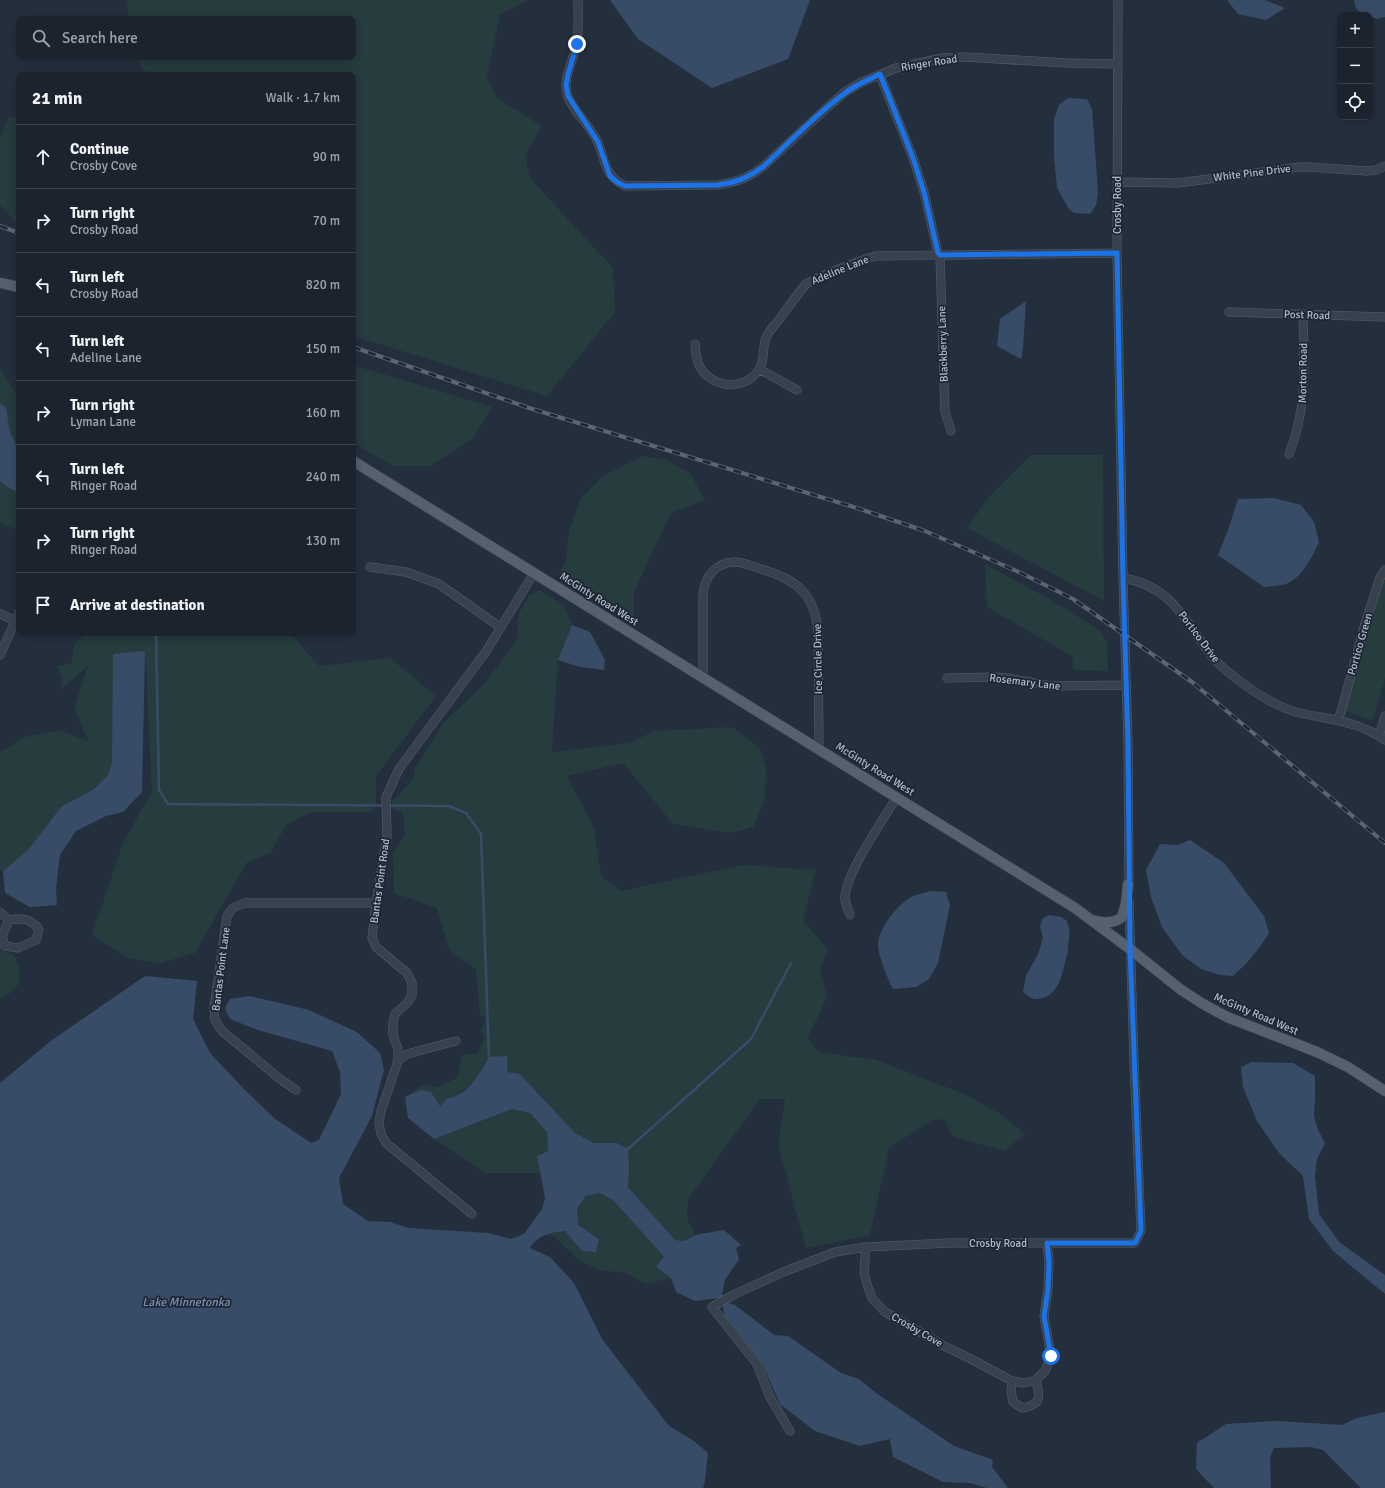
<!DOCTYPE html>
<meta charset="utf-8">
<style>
:root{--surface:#1b232e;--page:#242b36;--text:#f1f3f6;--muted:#a0a4aa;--line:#39404a}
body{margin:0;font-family:Signika,sans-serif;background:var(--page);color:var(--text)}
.controls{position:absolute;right:12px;top:12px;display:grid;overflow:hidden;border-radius:8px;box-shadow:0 2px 10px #0003}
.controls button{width:36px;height:36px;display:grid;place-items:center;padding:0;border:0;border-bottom:1px solid var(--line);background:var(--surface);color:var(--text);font:20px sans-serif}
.stop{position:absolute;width:12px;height:12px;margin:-9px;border:3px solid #1a73e8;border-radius:50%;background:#fff}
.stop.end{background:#1a73e8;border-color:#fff;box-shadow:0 1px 4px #0008}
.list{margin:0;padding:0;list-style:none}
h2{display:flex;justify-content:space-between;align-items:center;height:52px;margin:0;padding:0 16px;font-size:17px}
h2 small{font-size:13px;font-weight:400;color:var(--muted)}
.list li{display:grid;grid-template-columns:26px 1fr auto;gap:12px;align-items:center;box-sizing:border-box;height:64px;padding:0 16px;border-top:1px solid var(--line)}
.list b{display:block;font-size:15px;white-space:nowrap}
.list p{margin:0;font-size:13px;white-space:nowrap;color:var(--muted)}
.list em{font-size:13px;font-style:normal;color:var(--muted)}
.icon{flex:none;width:22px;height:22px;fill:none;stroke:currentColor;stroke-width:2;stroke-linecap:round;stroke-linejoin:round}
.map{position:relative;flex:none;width:1385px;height:1488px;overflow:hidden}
.search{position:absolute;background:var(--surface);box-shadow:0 2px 10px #0003;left:16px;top:16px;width:340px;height:44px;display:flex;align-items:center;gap:10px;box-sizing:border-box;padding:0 14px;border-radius:8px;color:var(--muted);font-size:15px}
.panel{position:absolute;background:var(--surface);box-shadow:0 2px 10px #0003;left:16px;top:72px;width:340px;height:564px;border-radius:8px}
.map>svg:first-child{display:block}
.green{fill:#263c3f}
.water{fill:#394c67}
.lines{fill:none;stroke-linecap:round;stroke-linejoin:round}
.stream{stroke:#394c67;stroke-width:2.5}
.minor-casing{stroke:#565f6c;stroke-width:9}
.major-casing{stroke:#414a57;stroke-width:11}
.minor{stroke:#38414e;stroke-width:8}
.major{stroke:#56606e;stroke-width:10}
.rail-casing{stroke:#5a6575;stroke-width:4}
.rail{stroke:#1d2633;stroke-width:2.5;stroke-dasharray:8;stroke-linecap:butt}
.route{stroke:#1a73e8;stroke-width:5}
.labels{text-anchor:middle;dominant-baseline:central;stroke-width:3.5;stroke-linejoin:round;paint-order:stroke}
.street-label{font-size:11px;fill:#b4bcc9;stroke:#1d2633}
.water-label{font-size:12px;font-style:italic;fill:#7c92b1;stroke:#1d2633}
</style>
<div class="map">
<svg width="1385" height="1488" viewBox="0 0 1385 1488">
<rect width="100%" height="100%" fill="#242f3e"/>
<!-- green -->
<path class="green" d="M127,0H528L500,15L487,76L497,98L542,126L525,155L530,178L613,268L615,312L547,396L353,336V75H157L142,70L137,57H353V19H129Z
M19,117V224L16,223L0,205V139L8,118Z
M353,365L492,407L473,438L430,466H392L353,442Z
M0,368L19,398V531L0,522Z
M1031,455H1103L1104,601L967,528L988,498Z
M643,456L667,460L690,473L705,500L671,513L634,592V620L559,574L566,561L569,531L581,498L603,476Z
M985,564L1053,601L1101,631L1107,642L1108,671L1074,670L1072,656L987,607Z
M1385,576V678L1373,719L1371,720L1345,711V708L1382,581Z
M540,590L564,605L572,625L558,660L552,752L630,743L654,731L732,727L760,748L766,768L765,799L753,827L731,833L673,824L623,763L567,776L594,828L601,876L621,891L743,865L816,870L803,920L828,950L820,967L827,996L808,1038L819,1052L876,1060L964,1094L999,1113L1025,1134L1004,1151L952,1136L945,1120L934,1119L889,1148L870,1235L806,1248L778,1145L785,1099H760L688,1199L687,1218L695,1235L684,1241L675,1240L628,1187L629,1169L617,1143H594L575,1133L520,1074L507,1073L489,1057L476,1080L456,1097L440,1106L431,1092L421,1090L405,1097L423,1085L438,1087L457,1078L462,1055L478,1053L484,1039L481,1029L485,1023L484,1017L480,1015L476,969L449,950L437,908L394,893L393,852L405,835L403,813L392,809V802L413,779L415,769L443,723L485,683L517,640L519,613L529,596Z
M84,633H290L319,666L390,658L436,696L376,776V805L371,812H311L287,824L270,853L247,862L195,953L160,963L130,959L92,935L123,843L152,791L145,651L108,775L94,789L61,807L28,850L3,871L0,870V752L25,737L60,730L89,742L74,709L88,666L61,689L62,677L56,666L71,664L75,642L82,638Z
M0,948L15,956C23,979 23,987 0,999Z
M512,1109L530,1113L547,1132L548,1151L537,1156L540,1173H485L434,1139Z
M600,1193L614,1201L664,1257L656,1267L671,1278L645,1284L625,1273L598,1270L578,1259L554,1237L545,1234L565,1230L582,1251L599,1239L578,1225L577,1208L586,1196Z"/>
<!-- water -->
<path class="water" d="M610,0H810L788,59L712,88L638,39Z
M1227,0H1265L1285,8L1266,20L1238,14Z
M1354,0H1385V17L1378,19L1370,17V15H1364L1356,9Z
M1068,98L1087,99L1092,109L1098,193L1096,205L1090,214L1074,213L1069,209L1057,188L1054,156V119L1059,105Z
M1026,301L1023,348L1021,359L997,346L1000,319Z
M0,403L6,408L10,432L19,451V493L9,488L0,481Z
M1274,498L1301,505L1314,522L1319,542C1312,557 1303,577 1286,584C1280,586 1271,586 1264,587L1218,555L1228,530L1238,499Z
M572,625L590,632L605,660L604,670L580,667L558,660Z
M145,651L142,792L123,812L106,816L76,831L60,855L56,888L57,905L30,907L5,893L3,871L28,850L61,807L94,789L108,775L112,762L113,654Z
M1190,840L1224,863L1264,916L1269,933C1259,949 1248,963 1233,976L1220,975L1201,969L1182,955L1162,927L1151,897L1146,870L1160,844L1178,845Z
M931,891L946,892L950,905L938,963L929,979L916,987L893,989C888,980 878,954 878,945C878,928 899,903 913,896C918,894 925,893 931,891Z
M1050,915L1061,917L1067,921C1069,927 1070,933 1069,938C1069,944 1067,946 1068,952C1062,969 1062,992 1043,998C1034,1001 1029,997 1023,992L1026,976L1038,954L1043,938L1040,926L1043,918Z
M145,976L197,981L193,1019L210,1053L245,1090L274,1118L311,1143L319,1140L341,1094L340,1072L332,1051L258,1030L230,1019L225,1008L230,999L250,996L309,1010L357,1032L380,1053L384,1070L372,1116L339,1178L343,1204L368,1221L390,1222L409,1228L488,1233L511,1239L524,1234L542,1209L545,1198L537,1156L548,1151L547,1132L530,1113L512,1109L434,1139L408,1118L405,1097L421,1090L431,1092L440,1106L448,1098C468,1096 480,1073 489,1057L507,1056V1072L520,1074L575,1133L594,1143H617L628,1149L629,1169L628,1187L675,1240L684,1241L695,1235L724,1230L741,1245L736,1248L739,1259L725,1280L722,1294L728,1303L735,1305L774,1335L788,1336L841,1373L859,1379L876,1393L954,1446L993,1460L992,1467L1008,1488H987L970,1483L943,1482L893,1457L890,1439L860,1446L815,1431L780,1404L762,1363L724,1315L723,1306L718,1298L695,1301L676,1292L671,1278L656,1267L664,1257L614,1201L600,1193L586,1196L577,1208L578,1225L599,1239L596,1252L582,1251L565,1231C550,1233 539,1234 530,1248L550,1257L574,1283L602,1339L669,1426L694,1441L708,1453L705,1481L703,1488H0V1083L52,1040Z
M1252,1062L1293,1063L1315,1076V1098L1314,1116L1318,1130L1325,1143L1317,1159L1315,1176L1319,1214L1339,1242L1385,1275V1294L1333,1251L1309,1219L1303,1176L1279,1153L1257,1121L1243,1087L1241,1067Z
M1385,1412V1488H1361L1323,1450L1311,1447L1274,1448L1270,1457L1271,1488H1214L1196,1469L1197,1443L1226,1424L1277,1421L1342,1425L1357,1418Z"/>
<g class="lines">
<!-- stream -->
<path class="stream" d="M156,633L159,790L168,804L449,806L466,813L481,834L489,1057
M628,1149L751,1039L791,963"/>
<!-- minor casing -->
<g class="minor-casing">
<path id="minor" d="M578,0C578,14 579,29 577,43C574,60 561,79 568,97C575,114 591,126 598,143C606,162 604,175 625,186L718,185C736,183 750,177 764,166L830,105L845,92L862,82L896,68L942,58L965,57L1067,63L1118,64
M1118,0L1117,253L1123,578L1128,743L1129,889
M880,75L913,158L924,192L938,253L940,255L945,412L951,431
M1118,182L1178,183L1300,167H1309L1367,171L1376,170L1385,166
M1229,312L1385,317
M695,344C696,351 696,359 699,365C710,388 743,392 758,371C766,361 761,347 767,336C769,331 774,326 778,321C787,309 796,296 806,284C825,273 854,263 875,256L1117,253
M759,369L797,390
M1289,454C1308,407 1304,363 1303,314
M370,567L406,572L439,584L500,627
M1123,578C1172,586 1184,620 1211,655C1220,667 1233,676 1245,685C1260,696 1279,707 1296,712C1328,720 1357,720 1385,740
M0,614L14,620
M0,655L19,613
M703,677V594C705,577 715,563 734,562C743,562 752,566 761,569C777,574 794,580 805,594C814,605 817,618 818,631L819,749
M947,678L994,677L1007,678L1051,686L1127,685
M1337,720L1341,712L1365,624L1380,578L1385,570
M1379,736L1385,716
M0,912L9,920C23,918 29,918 39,929L36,940L18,948L5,946L2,936L9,920
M850,915C849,911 846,905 845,900C843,877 884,818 897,797
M398,1061L407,1054L456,1041
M296,1090L280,1079L222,1031L215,1020L214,1008L227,916L233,908L244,903H376
M472,1214L386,1143L381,1134L379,1123L381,1111L398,1061V1049L393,1035V1022L395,1014L408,1002L412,995V983L407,973L376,947L372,938L376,903L387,836L386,797L399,769L487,650L534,573
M866,1247L864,1273L867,1284L872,1298L885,1312L944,1346L971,1359L1012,1381L1024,1383L1036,1380L1045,1371L1051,1356L1044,1316L1048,1289L1049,1262L1047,1243
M1012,1381L1011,1391L1013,1402L1022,1408C1042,1405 1040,1397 1036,1380
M790,1431L770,1397L757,1364L712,1307L737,1293L786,1271L835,1252L866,1247L949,1243H1135L1141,1231L1134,1061L1129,901"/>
</g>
<!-- major casing -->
<g class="major-casing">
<path id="major" d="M0,283L19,287
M353,461L1075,908L1130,949L1180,989L1203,1004L1227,1017L1317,1052L1348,1067L1385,1091
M1092,920C1101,923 1114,924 1122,917L1126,903L1128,884"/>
</g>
<!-- minor -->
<use href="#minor" class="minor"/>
<!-- major -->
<use href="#major" class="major"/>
<!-- rail casing -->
<g class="rail-casing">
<path id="rail" d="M0,226L19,233
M353,347L529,408L860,509L925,531L1021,573L1073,599L1192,682L1385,843"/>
</g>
<!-- rail -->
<use href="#rail" class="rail"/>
</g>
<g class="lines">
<!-- route -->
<path class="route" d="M577,44L568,74L566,85L568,96L598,142L610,176L617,182L625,186L718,185C736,183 750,177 764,166C791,141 816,114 845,93C855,85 868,80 880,74L913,158L924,192L938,253L940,255L1117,253L1123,578L1128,743L1130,949L1141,1231L1135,1243H1047L1049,1262L1048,1289L1044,1316L1051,1356"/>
</g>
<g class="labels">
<!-- street labels -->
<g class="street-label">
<text transform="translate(929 63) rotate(-9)">Ringer Road</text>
<text transform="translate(1252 173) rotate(-7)">White Pine Drive</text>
<text transform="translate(1117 205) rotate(-90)">Crosby Road</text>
<text transform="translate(840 270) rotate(-22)">Adeline Lane</text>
<text transform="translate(1307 315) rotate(2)">Post Road</text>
<text transform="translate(943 344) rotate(-92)">Blackberry Lane</text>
<text transform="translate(1303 373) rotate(-89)">Morton Road</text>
<text transform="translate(599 599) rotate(32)">McGinty Road West</text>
<text transform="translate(1199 637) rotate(53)">Portico Drive</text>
<text transform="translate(1360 644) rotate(-74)">Portico Green</text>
<text transform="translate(818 659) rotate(-91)">Ice Circle Drive</text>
<text transform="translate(1025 682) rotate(7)">Rosemary Lane</text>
<text transform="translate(875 769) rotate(32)">McGinty Road West</text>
<text transform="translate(380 881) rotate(-82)">Bantas Point Road</text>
<text transform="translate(221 969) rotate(-83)">Bantas Point Lane</text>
<text transform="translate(1256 1014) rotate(23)">McGinty Road West</text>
<text x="998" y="1243">Crosby Road</text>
<text transform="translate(917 1330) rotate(30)">Crosby Cove</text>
</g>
<!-- water labels -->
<g class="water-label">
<text x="186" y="1302">Lake Minnetonka</text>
</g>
</g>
</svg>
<div class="controls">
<button>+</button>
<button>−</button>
<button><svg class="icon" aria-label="locate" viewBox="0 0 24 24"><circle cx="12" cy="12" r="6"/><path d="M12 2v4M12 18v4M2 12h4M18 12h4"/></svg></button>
</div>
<div class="stop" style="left:1051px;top:1356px"></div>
<div class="stop end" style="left:577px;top:44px"></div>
<div class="search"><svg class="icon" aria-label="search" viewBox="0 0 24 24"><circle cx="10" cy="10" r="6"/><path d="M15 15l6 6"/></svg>Search here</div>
<section class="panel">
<h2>21 min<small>Walk · 1.7 km</small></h2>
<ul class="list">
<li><svg class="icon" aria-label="ahead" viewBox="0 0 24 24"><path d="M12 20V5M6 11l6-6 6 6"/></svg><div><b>Continue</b><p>Crosby Cove</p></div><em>90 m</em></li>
<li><svg class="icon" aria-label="right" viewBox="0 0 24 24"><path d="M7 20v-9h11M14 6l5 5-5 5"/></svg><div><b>Turn right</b><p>Crosby Road</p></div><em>70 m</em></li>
<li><svg class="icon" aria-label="left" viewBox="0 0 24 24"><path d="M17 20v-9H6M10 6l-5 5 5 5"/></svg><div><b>Turn left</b><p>Crosby Road</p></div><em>820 m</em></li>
<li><svg class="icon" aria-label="left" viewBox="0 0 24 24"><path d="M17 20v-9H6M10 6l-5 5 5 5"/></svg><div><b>Turn left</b><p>Adeline Lane</p></div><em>150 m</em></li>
<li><svg class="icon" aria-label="right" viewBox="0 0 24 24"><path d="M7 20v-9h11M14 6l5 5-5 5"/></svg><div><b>Turn right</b><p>Lyman Lane</p></div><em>160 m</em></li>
<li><svg class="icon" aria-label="left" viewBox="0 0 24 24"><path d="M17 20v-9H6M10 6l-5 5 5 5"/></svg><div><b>Turn left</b><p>Ringer Road</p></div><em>240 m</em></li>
<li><svg class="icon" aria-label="right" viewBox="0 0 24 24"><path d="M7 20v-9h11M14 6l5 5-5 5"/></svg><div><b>Turn right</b><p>Ringer Road</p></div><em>130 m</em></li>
<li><svg class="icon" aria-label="arrive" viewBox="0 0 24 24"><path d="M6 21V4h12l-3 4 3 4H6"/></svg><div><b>Arrive at destination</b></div></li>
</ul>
</section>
</div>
